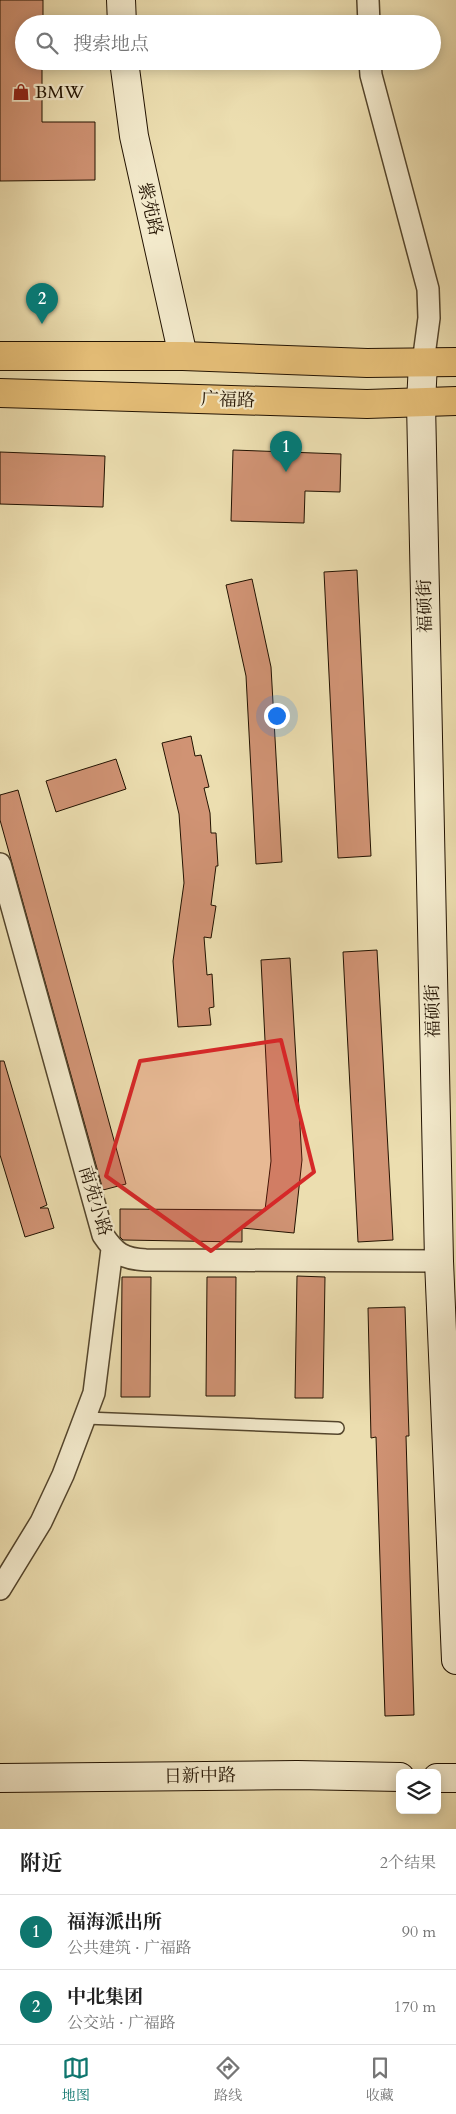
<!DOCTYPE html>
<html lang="zh">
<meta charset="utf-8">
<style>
:root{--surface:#fff;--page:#f6f6f6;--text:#222;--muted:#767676;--line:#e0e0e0;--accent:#0f766e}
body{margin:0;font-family:Cardo,"Noto Serif SC",serif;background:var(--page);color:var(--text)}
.controls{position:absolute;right:15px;bottom:15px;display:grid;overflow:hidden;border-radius:8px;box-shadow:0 2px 12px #0003}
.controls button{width:45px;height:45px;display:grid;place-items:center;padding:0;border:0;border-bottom:1px solid var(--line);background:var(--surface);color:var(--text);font:25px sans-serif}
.you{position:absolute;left:276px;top:715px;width:18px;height:18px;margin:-12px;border:4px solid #fff;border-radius:50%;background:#1a73e8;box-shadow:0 0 0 8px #1a73e833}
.badge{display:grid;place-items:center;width:32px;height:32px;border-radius:50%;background:var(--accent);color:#fff;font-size:16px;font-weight:700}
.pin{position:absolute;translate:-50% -41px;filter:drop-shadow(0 1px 2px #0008)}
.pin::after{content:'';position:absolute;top:26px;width:18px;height:15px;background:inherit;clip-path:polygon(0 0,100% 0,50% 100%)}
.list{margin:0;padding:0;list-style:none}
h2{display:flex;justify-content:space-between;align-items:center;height:65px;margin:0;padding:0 20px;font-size:21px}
h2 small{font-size:16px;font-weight:400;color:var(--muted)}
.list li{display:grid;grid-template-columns:32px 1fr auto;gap:15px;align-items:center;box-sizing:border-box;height:75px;padding:0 20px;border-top:1px solid var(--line)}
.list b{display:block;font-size:19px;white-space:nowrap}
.list p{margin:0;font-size:16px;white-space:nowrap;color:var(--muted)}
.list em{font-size:16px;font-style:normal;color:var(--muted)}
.icon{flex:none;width:28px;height:28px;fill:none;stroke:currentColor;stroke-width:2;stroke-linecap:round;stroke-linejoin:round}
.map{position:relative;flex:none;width:456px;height:1829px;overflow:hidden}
.search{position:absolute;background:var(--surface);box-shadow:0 2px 12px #0003;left:15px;right:15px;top:15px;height:55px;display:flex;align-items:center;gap:12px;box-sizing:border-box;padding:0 18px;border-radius:28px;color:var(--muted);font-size:19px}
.sheet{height:215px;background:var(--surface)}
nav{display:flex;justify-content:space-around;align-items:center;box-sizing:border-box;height:70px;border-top:1px solid var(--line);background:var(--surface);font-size:14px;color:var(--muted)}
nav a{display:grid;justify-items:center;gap:2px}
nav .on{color:var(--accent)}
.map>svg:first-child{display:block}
.building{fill:#d09374;stroke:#221200}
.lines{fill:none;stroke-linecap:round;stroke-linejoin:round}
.lane-casing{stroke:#54452c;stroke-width:14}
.street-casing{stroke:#54452c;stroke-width:24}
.secondary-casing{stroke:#221200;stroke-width:30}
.primary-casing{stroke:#221200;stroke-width:30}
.lane{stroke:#f3eacc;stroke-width:11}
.street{stroke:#f3eacc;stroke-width:21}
.secondary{stroke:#f3eacc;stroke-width:28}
.primary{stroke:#e6bf78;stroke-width:28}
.marked{fill:#d62828;fill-opacity:0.2;stroke:#d62828;stroke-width:4;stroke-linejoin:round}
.labels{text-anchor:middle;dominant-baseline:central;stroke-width:4.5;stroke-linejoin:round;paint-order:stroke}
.poi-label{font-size:18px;fill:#221200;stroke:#f3eacc;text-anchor:start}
.street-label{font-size:18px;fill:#221200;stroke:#f3eacc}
</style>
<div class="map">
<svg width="456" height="1829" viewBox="0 0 456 1829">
<rect width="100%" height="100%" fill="#ecdeb0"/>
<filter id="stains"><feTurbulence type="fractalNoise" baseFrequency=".004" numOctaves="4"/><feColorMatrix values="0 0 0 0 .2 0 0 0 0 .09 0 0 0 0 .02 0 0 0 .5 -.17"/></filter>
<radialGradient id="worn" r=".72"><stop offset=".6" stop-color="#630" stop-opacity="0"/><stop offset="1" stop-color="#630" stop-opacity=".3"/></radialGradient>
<!-- building -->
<path class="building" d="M0,0H43V24H24V61H42V122H95V180L0,181Z
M233,450L341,454L340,492L305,491L304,523L231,521Z
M0,452L105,456L103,507L0,504Z
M357,570L371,856L338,858L324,572Z
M252,579L271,667L282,862L256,864L246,676L226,585Z
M191,736L195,756L201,755L209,787L204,788L210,813L211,833H216L218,866H216L211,905L216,906L211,938L204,937L207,975L212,974L214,1007L209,1008L211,1025L178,1027L173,961L184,883L179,814L162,743Z
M116,759L126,789L56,812L46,781Z
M18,790L126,1184L103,1190L0,820V795Z
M377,950L393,1240L358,1242L343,952Z
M290,958L302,1160L294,1233L242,1228V1242L123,1240L120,1237V1209L265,1210L271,1161L261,960Z
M0,1061H4L47,1205L40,1208H48L54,1228L25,1237L0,1155Z
M297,1276L325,1277L323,1398H295Z
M122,1277H151L150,1397H121Z
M207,1277H236L235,1396H206Z
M405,1307L409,1436H406L414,1715L385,1716L376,1437L371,1438L368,1308Z"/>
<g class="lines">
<!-- lane casing -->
<g class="lane-casing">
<path id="lane" d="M86,1418L338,1428"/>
</g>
<!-- street casing -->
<g class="street-casing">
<path id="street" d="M368,0L369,24
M370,61L371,75L428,289L429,318L423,363
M0,864L103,1235C115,1253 123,1259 146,1260L439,1261
M0,1589L41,1522L63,1475L94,1393L112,1249"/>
</g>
<!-- secondary casing -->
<g class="secondary-casing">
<path id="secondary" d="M121,0L122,24
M124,61L134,136L183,356
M423,363L421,403L439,1261L456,1660
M0,1778L297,1775L400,1777
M437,1778H456"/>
</g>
<!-- primary casing -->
<g class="primary-casing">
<path id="primary" d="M0,356H183L367,363L456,362
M0,393L367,404L456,401"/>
</g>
<!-- lane -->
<use href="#lane" class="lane"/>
<!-- street -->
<use href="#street" class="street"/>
<!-- secondary -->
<use href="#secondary" class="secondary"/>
<!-- primary -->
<use href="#primary" class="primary"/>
</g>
<!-- marked area -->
<path class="marked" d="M281,1040L314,1172L211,1251L106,1176L140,1061Z"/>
<!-- icons -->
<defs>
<g id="shop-bare" transform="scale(1.35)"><path d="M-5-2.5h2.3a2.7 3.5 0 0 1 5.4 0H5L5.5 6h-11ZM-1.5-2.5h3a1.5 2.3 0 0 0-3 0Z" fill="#8f2418" stroke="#f3eacc" stroke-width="2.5" paint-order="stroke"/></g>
</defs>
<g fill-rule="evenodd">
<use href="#shop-bare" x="21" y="92"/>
</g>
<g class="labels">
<!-- poi labels -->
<g class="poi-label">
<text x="35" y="92">BMW</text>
</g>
<!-- street labels -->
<g class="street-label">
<text transform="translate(150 209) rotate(77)">紫苑路</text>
<text transform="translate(228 400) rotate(2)">广福路</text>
<text transform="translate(425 606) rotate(-91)">福硕街</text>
<text transform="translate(433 1011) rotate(-91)">福硕街</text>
<text transform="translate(95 1201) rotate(73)">南苑小路</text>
<text transform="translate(200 1776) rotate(-1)">日新中路</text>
</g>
</g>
<rect width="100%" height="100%" filter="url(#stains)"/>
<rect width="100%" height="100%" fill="url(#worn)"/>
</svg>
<div class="controls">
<button><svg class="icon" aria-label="layers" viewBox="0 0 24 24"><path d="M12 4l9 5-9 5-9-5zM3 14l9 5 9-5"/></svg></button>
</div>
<div class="you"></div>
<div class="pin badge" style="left:286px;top:472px">1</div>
<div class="pin badge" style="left:42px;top:324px">2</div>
<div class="search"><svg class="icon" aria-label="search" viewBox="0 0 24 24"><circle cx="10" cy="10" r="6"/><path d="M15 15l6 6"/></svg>搜索地点</div>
</div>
<section class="sheet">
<h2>附近<small>2个结果</small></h2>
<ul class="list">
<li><span class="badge">1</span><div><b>福海派出所</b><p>公共建筑 · 广福路</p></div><em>90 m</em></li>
<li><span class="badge">2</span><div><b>中北集团</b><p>公交站 · 广福路</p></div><em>170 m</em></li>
</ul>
</section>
<nav>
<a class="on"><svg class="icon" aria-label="map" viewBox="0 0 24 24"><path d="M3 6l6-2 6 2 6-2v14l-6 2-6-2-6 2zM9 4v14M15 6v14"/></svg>地图</a>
<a><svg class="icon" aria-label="directions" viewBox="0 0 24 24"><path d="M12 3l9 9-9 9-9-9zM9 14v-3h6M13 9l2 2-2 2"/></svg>路线</a>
<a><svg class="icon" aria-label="saved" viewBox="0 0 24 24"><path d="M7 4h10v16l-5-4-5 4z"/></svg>收藏</a>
</nav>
